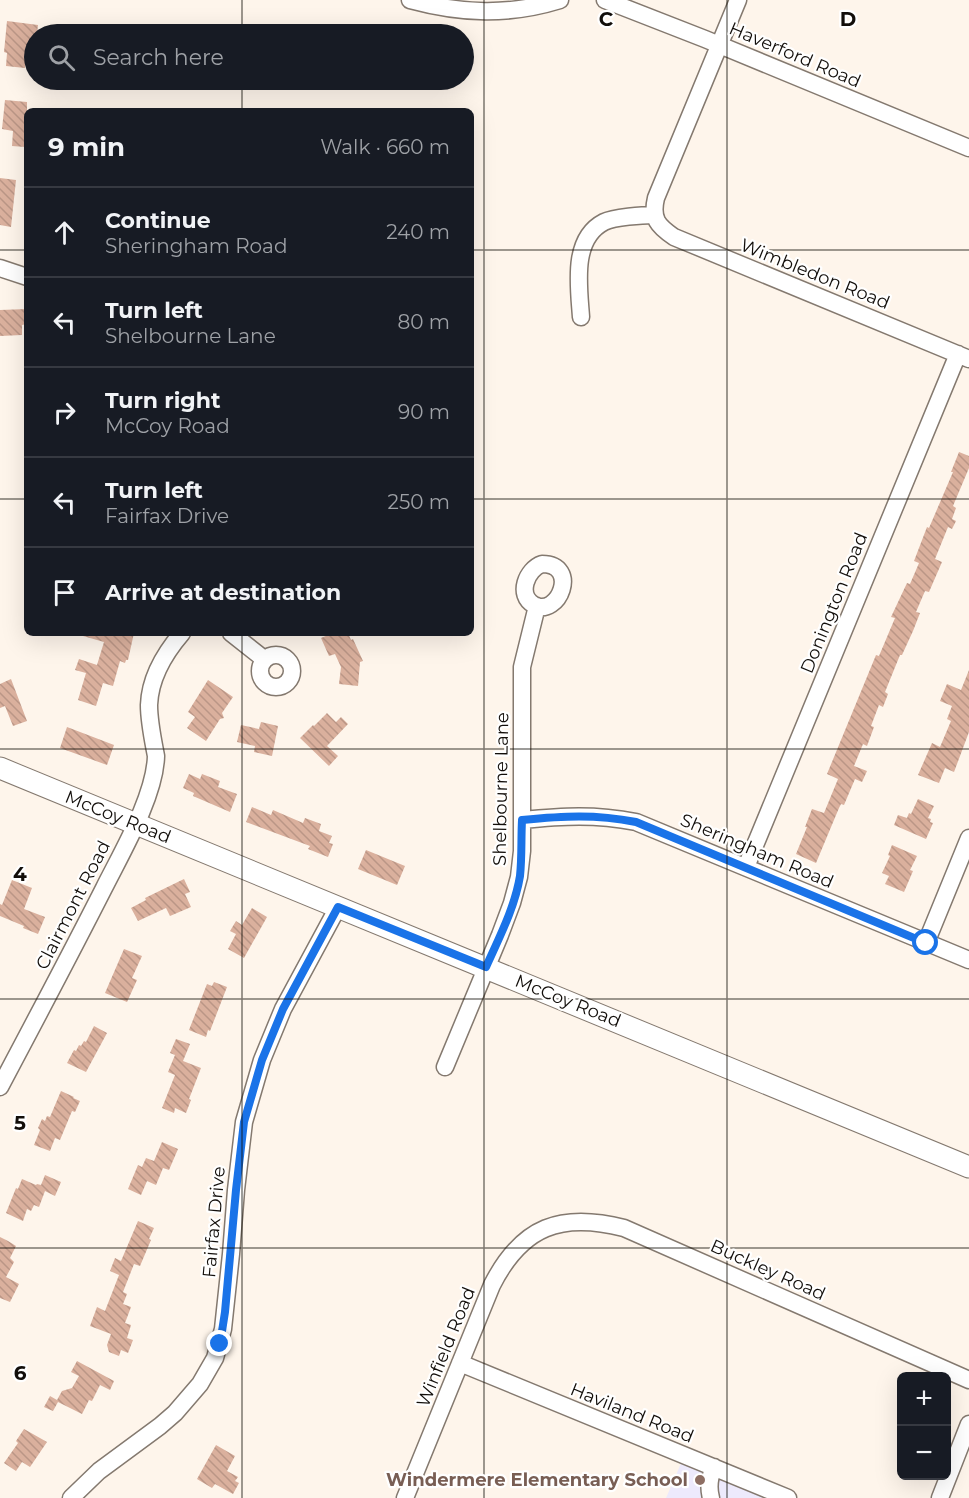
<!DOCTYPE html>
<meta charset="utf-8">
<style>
:root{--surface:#171b24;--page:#20242c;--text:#f1f3f6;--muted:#9ea1a6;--line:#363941}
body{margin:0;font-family:Montserrat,sans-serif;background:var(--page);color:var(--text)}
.controls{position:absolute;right:18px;bottom:18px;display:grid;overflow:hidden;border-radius:9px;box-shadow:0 6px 24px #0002}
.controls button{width:54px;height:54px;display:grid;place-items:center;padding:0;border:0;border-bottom:2px solid var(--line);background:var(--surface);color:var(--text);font:30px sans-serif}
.stop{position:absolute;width:18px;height:18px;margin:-14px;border:4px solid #1a73e8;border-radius:50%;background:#fff}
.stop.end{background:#1a73e8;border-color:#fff;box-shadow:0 2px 6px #0008}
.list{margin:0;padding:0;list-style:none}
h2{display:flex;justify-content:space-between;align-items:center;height:78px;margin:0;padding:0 24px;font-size:26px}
h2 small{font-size:20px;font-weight:400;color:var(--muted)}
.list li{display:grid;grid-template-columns:39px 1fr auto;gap:18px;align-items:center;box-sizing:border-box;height:90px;padding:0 24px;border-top:2px solid var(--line)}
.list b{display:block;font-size:22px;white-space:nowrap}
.list p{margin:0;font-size:20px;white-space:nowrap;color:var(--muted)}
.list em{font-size:20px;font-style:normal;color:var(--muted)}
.icon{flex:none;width:33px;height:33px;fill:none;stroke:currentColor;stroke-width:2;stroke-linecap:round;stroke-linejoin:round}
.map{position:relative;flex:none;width:969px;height:1498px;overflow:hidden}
.search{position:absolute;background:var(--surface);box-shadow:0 6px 24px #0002;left:24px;top:24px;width:450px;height:66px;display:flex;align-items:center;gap:15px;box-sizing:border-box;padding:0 21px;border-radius:33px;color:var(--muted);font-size:22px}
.panel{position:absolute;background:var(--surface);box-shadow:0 6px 24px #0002;left:24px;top:108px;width:450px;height:528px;border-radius:9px}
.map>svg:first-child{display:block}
.education{fill:#edeafc}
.building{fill:url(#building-back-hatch)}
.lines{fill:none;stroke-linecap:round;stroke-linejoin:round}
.minor-casing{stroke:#84796f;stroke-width:19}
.major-casing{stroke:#84796f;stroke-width:23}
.minor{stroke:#fff;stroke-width:16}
.major{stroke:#fff;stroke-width:21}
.route{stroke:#1a73e8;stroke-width:8}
.grid{fill:none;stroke:#120e0a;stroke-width:1.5;stroke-opacity:0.55}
.education-dot{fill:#8d6e63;stroke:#fff;stroke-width:2}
.labels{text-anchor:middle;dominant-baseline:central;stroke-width:4.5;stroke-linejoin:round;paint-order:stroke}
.street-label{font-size:18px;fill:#120e0a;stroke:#fff}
.education-label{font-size:18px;font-weight:bold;fill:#785e54;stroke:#fff;text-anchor:end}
.grid-label{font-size:20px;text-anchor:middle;font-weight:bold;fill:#120e0a;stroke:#fff;stroke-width:4.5;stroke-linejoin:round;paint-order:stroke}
</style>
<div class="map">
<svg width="969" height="1498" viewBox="0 0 969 1498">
<defs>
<pattern id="building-back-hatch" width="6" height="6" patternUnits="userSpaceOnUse" patternTransform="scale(1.5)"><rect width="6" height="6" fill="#dab09d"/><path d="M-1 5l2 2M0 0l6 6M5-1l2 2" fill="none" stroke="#ba9686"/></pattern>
</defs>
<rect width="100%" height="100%" fill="#fef5eb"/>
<!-- education -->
<path class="education" d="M682,1461L771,1498H666Z"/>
<!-- building -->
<path class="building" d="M7,21L38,25L37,34H34V50L27,49L25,68L6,66L7,53L4,52Z
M5,100L27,102V125L25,147L12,146L13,131L2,129Z
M0,178L16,180L11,227L0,225Z
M27,309V324L22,325V335L0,336V310Z
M959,452L969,456V468L953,506L956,508L952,519L956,521L952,529L948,527L935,559L942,562L929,592L925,591L916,612L920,613L913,631L902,655H900L885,692L888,694L883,707L879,705L871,726L874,727L867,746L863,744L854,766L867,771L862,782L855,779L844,805L841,804L839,808L816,863L796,854L807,827H805L812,809L824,813L838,779L827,774L876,655L879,656L895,618L891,617L907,583L910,584L919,563L914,561L927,527L929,528L953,472H951Z
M83,633H134L128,660H126L125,663L120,661L113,686L103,683L96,706L78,700L86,673L75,670L79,659L97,665L104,642L83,636Z
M333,633H348L351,640L353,639L363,661L360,662L358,686L339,684L341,667L335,654L329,656L321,638Z
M969,670V732L954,772L945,768L939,783L918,775L932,743L940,747L951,721L947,719L952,706L940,701L947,684L961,690Z
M11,679L27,721L13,726L5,706L0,708V684Z
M208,680L233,697L222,713L224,718L220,719L206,741L187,728L195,717L188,712Z
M327,713L336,722L341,717L348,724L327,746L338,756L329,766L300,738L313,725L314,726Z
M261,722L278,726L272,756L254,752L255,746L237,742L241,725L259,729Z
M67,727L114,745L107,765L60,748Z
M189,774L200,779L202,774L220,781L218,787L237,794L230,812L193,796L194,793L183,788Z
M918,799L934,806L928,818L931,819L930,822L933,823L926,839L894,825L898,815L907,818L909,813L911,814Z
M252,807L271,815L273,810L303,823L305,818L321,824L319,831L332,836L329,843L333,844L328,857L308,849L310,846L246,822Z
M892,845L917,856L910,870L913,871L904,892L885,884L889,876L882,873L890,856L888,855Z
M366,850L405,866L397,885L358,869Z
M184,879L190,892L185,894L191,907L170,916L166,908L138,921L131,908L146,900L145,898Z
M12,880L32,888L24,909L45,917L38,934L23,928L24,926L0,916V904L2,905Z
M252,908L267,917L244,958L228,949L236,934L230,931L236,921L242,925Z
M124,949L142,956L132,978L137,980L127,1002L105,993Z
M214,982L227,987L210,1031L208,1030L206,1037L189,1030L207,984L212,986Z
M94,1026L107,1033L86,1072L67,1063L74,1050L76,1051L79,1045L81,1046L84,1041L86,1042Z
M176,1039L190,1044L183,1061L201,1068L189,1099L191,1100L186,1113L175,1108L174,1113L162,1108L175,1075L168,1072L175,1055L170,1053Z
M61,1091L74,1097L73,1098L80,1101L75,1112L72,1111L60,1140L55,1138L50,1151L34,1145L40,1130L38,1128L42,1119L45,1121L47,1116L50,1117Z
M162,1142L178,1149L169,1170L163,1168L156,1185L147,1181L141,1195L128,1189L138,1165L142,1167L146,1158L154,1161Z
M45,1175L61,1182L55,1196L45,1191L39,1207L34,1205L31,1211L27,1209L23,1221L6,1213L16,1188L18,1189L22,1179L36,1185L37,1184L41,1185Z
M138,1221L154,1228L149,1239L151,1240L140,1266L134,1264L123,1292L127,1294L123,1304L131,1307L125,1323L131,1325L127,1338L133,1340L128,1353L121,1350L119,1356L109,1352L107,1345L111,1334L90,1326L97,1307L105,1311L119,1275L110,1271L115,1258L121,1261Z
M0,1237L8,1241L16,1246L10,1258L14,1262L6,1277L19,1284L10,1302L0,1298Z
M77,1361L114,1381L110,1390L100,1385L92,1401L89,1400L82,1414L58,1402L53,1411L44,1407L50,1396L57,1400L62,1391L72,1388L79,1376L71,1372Z
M24,1429L47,1442L30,1467L22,1462L16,1471L4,1463L18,1443L16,1441Z
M216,1445L235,1456L227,1471L238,1477L235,1481L239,1483L233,1494L215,1484L212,1488L197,1479Z"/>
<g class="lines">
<!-- minor casing -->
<g class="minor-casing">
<path id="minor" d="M410,0C462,14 508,16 560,0
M605,0L705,39L969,148
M738,0L656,198C651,219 658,226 674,237L969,359
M0,268L27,277
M581,317C579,287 571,239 604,222C614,217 643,215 654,215
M542,564C580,564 559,618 534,605C516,595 527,569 542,564Z
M231,633L264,659
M260 671a16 16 0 1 1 32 0a16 16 0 1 1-32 0Z
M522,820C563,816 595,814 636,822L969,960
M746,867L958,354
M926,943L969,838
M445,1067L500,935L512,903L519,877L522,851V667L537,606
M0,1087C35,1021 70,955 104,888C122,852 155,796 156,756C153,740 149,722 149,705C150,677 164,654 182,633
M460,1363L788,1498
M71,1498L99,1471L160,1426L175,1413L200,1384L215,1358L223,1329L231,1254L236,1190L244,1122L262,1060L283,1009L338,907
M405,1498L492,1285C522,1226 561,1212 624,1228L969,1380
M711,1498C708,1487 709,1478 714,1467
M940,1498L969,1424"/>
</g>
<!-- major casing -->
<g class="major-casing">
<path id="major" d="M0,768L969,1167"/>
</g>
<!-- minor -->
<use href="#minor" class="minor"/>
<!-- major -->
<use href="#major" class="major"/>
</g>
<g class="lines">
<!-- route -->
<path class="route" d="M220,1344L225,1312L236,1190L244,1122L262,1060L283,1009L338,907L486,967C499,938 515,907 520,876C522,857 521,839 522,820C563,816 595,814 636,822L926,943"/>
</g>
<!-- grid -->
<path class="grid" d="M242,0V34M484,0V1498M727,0V1498M242,80V111M0,250H27M471,250H969M0,499H27M471,499H969M242,633V1498M0,749H969M0,999H969M0,1248H969"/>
<!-- markers -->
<circle class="education-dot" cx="700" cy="1480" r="6"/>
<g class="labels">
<!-- street labels -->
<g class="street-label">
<text transform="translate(795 55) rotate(23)">Haverford Road</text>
<text transform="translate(815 274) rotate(22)">Wimbledon Road</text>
<text transform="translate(834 603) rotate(-68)">Donington Road</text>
<text transform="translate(501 789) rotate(-89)">Shelbourne Lane</text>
<text transform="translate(118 817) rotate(22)">McCoy Road</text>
<text transform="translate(757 851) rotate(23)">Sheringham Road</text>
<text transform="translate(73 905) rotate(-63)">Clairmont Road</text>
<text transform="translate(568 1001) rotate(22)">McCoy Road</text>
<text transform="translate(214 1222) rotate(-85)">Fairfax Drive</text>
<text transform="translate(768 1270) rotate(24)">Buckley Road</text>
<text transform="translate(446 1347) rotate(-68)">Winfield Road</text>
<text transform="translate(632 1413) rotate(22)">Haviland Road</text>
</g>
<!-- education labels -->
<g class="education-label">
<text x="688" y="1480">Windermere Elementary School</text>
</g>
</g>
<g class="grid-label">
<text x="606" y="26">C</text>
<text x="848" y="26">D</text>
<text x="20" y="881">4</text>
<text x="20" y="1130">5</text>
<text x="20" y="1380">6</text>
</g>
</svg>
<div class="controls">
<button>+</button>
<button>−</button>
</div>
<div class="stop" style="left:926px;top:943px"></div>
<div class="stop end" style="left:220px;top:1344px"></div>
<div class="search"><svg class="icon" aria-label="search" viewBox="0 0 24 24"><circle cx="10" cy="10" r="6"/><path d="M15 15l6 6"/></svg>Search here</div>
<section class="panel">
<h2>9 min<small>Walk · 660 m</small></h2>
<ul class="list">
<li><svg class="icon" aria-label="ahead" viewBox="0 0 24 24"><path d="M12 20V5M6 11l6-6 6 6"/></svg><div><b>Continue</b><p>Sheringham Road</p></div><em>240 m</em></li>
<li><svg class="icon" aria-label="left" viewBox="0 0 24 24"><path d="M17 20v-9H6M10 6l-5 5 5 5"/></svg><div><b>Turn left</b><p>Shelbourne Lane</p></div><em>80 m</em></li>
<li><svg class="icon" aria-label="right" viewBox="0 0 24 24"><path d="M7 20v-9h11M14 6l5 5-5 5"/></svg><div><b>Turn right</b><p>McCoy Road</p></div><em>90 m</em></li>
<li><svg class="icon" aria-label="left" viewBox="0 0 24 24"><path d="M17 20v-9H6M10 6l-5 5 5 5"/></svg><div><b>Turn left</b><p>Fairfax Drive</p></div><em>250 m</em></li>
<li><svg class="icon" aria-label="arrive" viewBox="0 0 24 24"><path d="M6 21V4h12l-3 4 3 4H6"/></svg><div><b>Arrive at destination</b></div></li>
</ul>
</section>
</div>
